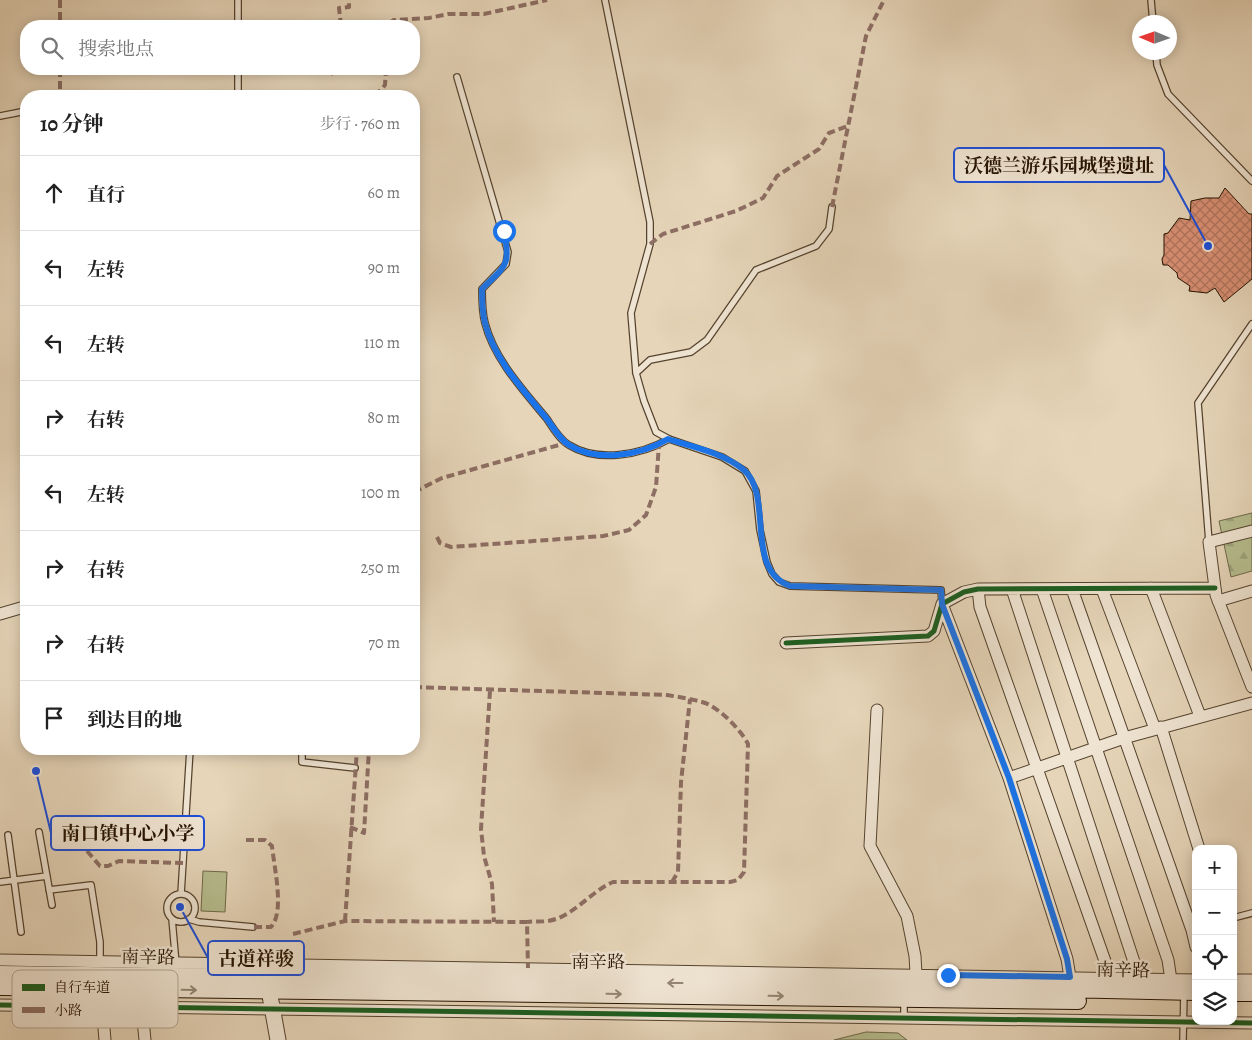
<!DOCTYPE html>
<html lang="zh">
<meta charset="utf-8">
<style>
:root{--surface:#fff;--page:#f6f6f6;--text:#222;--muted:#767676;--line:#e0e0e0}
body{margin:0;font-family:Alegreya,"Noto Serif SC",serif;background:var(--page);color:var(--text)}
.controls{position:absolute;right:15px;bottom:15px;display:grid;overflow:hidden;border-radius:10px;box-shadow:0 2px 12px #0003}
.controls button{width:45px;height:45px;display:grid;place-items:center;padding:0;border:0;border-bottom:1px solid var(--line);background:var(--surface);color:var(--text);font:25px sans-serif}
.compass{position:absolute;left:1132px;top:15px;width:45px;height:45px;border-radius:50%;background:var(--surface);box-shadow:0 2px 12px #0003;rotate:272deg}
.stop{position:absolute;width:15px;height:15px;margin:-11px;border:4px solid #1a73e8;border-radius:50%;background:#fff}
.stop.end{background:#1a73e8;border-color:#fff;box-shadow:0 1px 5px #0008}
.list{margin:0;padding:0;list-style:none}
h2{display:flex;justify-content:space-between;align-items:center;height:65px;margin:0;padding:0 20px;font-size:21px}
h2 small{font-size:16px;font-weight:400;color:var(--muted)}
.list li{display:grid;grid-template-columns:32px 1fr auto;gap:15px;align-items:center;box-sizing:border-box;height:75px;padding:0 20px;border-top:1px solid var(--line)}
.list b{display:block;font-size:19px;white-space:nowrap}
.list em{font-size:16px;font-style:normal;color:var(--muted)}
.icon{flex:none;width:28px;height:28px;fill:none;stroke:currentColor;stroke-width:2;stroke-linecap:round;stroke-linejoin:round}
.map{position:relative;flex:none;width:1252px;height:1040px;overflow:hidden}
.search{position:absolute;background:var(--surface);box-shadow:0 2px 12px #0003;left:20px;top:20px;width:400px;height:55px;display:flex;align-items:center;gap:12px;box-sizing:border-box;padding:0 18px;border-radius:20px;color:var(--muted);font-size:19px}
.panel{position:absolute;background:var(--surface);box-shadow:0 2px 12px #0003;left:20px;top:90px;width:400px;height:665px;border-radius:20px}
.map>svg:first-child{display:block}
.forest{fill:url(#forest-firs);stroke:#6e6848}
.pitch{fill:#b6bd8f;stroke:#6e6848}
.building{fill:url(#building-cross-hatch);stroke:#251200}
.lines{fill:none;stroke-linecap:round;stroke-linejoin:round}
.service-casing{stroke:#55432e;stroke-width:8}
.minor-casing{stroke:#55432e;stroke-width:13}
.tertiary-casing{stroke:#55432e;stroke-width:17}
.secondary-casing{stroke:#251200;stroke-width:18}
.service{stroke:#efe4d2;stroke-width:5.5}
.minor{stroke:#efe4d2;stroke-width:11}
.tertiary{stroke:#efe4d2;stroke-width:15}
.secondary{stroke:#efe4d2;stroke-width:16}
.quiet{stroke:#8d6e63;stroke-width:4;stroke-dasharray:8 4;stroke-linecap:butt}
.cycleway-casing{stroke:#efe4d2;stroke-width:8}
.cycleway{stroke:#1b5e20;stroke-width:5}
.oneway{stroke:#948674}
.route{stroke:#1a73e8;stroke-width:6}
.labels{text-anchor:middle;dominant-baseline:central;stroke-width:5;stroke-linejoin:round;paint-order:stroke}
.street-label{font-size:18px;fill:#251200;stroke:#efe4d2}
.key{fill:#efe4d2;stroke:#b2a593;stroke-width:1}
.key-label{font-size:14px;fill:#251200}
.leader{fill:none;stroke:#1d4ed8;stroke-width:2}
.callout-dot{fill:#1d4ed8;stroke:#efe4d2;stroke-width:2}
.callout{fill:#efe4d2;stroke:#1d4ed8;stroke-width:2}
.callout-label{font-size:19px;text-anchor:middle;font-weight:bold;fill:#251200}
</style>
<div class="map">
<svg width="1252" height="1040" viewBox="0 0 1252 1040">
<defs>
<pattern id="forest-firs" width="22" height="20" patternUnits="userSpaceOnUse" patternTransform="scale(1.25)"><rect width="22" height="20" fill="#b6bd8f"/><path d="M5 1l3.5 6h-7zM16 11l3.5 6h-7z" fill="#9ca17a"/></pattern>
<pattern id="building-cross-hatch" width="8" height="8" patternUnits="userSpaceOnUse" patternTransform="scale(1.25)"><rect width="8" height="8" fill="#d99074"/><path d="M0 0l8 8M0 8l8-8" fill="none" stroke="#b0745d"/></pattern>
</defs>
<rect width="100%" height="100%" fill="#e6d5b9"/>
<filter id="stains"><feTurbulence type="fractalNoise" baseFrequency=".004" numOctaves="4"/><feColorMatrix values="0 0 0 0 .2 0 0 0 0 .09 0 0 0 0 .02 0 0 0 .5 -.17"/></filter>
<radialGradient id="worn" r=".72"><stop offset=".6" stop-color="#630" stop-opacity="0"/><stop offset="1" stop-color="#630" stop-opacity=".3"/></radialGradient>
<!-- forest -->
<path class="forest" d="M1252,513V571L1231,577L1219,521Z"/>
<!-- pitch -->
<path class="pitch" d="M203,871L227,872L225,912L201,911Z
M866,1032L898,1033L907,1040H834Z"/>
<!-- building -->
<path class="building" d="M1225,188L1249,214H1252V279L1224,302L1215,288L1207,293L1189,291L1190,286L1178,278L1177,273L1168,265H1163L1162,259L1164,255V234L1168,233L1179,218L1190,220L1191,201L1205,198H1219Z"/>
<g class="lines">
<!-- service casing -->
<g class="service-casing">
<path id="service" d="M238,0V26
M605,0L650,222V244L631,313L636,373L644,401L656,432L669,439L722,457L745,471L756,491L760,530L767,562L772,574L779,582L790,586L941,590L942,604
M1151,0L1153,22
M1156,52L1157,65L1168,94L1252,181
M238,69V96
M457,77L508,252L506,264L482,289C482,300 482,312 485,323C494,359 524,391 547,419C553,428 560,440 569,445C598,463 641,455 669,439
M222,96L238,95
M0,116L26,111
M636,373L650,360L691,352L707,340L756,270L816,246L829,229L832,207
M1209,542L1198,403L1252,324
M302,749V762L355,768
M39,832L52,905
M8,835L21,932
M0,882L47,876
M49,890L91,885L100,942V962
M181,894L190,749
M167 908a14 14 0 1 1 28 0a14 14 0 1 1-28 0Z
M1233,918L1252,913
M172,919L176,964
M189,919L199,922L253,927
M904,1017V999
M1183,1040L1184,992"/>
</g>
<!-- minor casing -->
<g class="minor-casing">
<path id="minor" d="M1252,531L1209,542L1216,595L1252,687
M1151,588L1200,716
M978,589L980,607L1111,978
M1012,589L1136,968L1137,979
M1042,589L1168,960L1171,980
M1072,589L1192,930L1196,947
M1102,589L1155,729
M1218,601L1252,591
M942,604L1009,778L1067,959L1070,977
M0,614L24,607
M786,643L928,636L934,631L942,604L964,592L978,589L1215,588
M877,710L870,846L907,916L915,956L916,974
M1161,727L1199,849
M1009,778L1124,738L1252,703
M0,960L1196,980
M1233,980H1252
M100,981L105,1040
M140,989L145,1040
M0,1005L1252,1023"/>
</g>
<!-- tertiary casing -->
<g class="tertiary-casing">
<path id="tertiary" d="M269,990L278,1040"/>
</g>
<!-- secondary casing -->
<g class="secondary-casing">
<path id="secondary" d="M0,974L845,984L1196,992
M0,987L1078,1001
M1233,993H1252"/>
</g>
<!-- service -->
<use href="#service" class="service"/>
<!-- minor -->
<use href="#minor" class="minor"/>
<!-- tertiary -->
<use href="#tertiary" class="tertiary"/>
<!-- secondary -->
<use href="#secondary" class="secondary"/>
<!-- quiet -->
<path class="quiet" d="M60,0V26
M261,25L286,22L300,26
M341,26L339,8L349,7V0
M349,26L355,24L366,26
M377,26H384L394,20
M393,26L394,20L429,18L448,14H484L547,0
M60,69V96
M331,75L333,69
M375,96L385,85L386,69
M832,207L866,36L884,0
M650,244L663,234L736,211L763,198L777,176L819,149L829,133L848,126
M414,492L442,478L566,443L569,445
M437,537L440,543L451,547L603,536L629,530L646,515L656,487L659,444
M414,687L667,695C679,697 691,699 702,702C718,706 741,730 748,744L744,872L738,880L730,882H613C590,892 573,917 548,921C541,922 534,921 527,922
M490,691L481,829L484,856L492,884L494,922
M350,827L364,833L369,749
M246,840H265L272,846C274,867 285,912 271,927H253
M87,851L100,866H108L119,861L183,863
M672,882L678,872L681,782L690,699
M345,921L357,749
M293,934L345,921L527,922L528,968"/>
<!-- cycleway casing -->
<g class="cycleway-casing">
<path id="cycleway" d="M786,643L928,636L934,631L942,604L964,592L978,589L1215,588
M0,1005L1252,1023"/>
</g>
<!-- cycleway -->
<use href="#cycleway" class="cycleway"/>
</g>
<!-- one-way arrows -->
<defs><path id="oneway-shaft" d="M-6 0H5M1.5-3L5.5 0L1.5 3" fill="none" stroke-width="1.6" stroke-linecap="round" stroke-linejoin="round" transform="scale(1.25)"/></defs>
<g class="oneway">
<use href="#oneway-shaft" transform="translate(675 983) rotate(-180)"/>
<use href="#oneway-shaft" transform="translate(189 990) rotate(1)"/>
<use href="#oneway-shaft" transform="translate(614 994) rotate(1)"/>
<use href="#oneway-shaft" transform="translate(776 996) rotate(1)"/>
</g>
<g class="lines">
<!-- route -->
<path class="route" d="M504,231C511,266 506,265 482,289C482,300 482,312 485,323C494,359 524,391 547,419C553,427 560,440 569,445C598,463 641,455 668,439C693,447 724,453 744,470C774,496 744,570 790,586L941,590L942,604L1009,778L1067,959L1070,977L948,975"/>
</g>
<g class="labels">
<!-- street labels -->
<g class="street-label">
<text transform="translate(148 957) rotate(1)">南辛路</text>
<text x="598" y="962">南辛路</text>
<text transform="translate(1123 970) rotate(1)">南辛路</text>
</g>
</g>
<!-- legend -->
<rect x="12" y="970" width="166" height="58" rx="8" class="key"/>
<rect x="22" y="984" width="23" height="7" fill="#1b5e20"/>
<rect x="22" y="1007" width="23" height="6" fill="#8d6e63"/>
<g class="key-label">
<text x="54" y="992">自行车道</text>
<text x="54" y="1015">小路</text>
</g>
<!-- callouts -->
<path class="leader" d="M1208 246L1164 165M36 771L51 833M180 907L208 958"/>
<g class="callout-dot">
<circle cx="1208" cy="246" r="5"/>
<circle cx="36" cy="771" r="5"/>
<circle cx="180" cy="907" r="5"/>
</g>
<g class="callout">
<rect x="954" y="148" width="210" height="34" rx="5"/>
<rect x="51" y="816" width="153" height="34" rx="5"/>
<rect x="208" y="941" width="96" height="34" rx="5"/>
</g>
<g class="callout-label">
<text x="1059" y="172">沃德兰游乐园城堡遗址</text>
<text x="128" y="840">南口镇中心小学</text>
<text x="256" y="965">古道祥骏</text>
</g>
<rect width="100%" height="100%" filter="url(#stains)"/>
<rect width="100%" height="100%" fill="url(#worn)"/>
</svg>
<div class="controls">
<button>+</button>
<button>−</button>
<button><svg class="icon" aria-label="locate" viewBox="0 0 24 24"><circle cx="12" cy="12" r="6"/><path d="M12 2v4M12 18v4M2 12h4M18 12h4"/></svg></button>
<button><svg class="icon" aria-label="layers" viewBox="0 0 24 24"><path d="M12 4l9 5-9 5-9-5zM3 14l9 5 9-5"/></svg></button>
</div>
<svg class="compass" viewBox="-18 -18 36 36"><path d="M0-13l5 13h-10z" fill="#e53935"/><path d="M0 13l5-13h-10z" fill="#767676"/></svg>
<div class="stop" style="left:504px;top:231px"></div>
<div class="stop end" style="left:948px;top:975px"></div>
<div class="search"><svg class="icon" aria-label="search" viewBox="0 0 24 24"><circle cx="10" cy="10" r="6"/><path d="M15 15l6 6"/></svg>搜索地点</div>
<section class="panel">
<h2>10 分钟<small>步行 · 760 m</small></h2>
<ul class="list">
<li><svg class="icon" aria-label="ahead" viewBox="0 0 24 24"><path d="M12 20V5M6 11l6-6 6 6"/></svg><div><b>直行</b></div><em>60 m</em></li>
<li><svg class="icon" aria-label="left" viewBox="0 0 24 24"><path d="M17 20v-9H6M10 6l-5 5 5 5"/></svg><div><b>左转</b></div><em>90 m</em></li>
<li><svg class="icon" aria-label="left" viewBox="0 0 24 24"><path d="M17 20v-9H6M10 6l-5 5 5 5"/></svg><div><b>左转</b></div><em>110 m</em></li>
<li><svg class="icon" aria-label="right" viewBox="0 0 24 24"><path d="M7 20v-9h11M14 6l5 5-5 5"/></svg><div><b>右转</b></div><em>80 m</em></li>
<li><svg class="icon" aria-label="left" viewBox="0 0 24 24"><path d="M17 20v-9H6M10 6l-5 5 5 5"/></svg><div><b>左转</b></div><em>100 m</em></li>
<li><svg class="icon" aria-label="right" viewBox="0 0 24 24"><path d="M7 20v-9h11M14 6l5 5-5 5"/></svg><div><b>右转</b></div><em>250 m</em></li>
<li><svg class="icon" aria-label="right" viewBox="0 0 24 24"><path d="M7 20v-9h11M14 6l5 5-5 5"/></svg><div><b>右转</b></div><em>70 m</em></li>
<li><svg class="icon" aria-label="arrive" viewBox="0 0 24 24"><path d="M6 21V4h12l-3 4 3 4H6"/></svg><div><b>到达目的地</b></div></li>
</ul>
</section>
</div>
